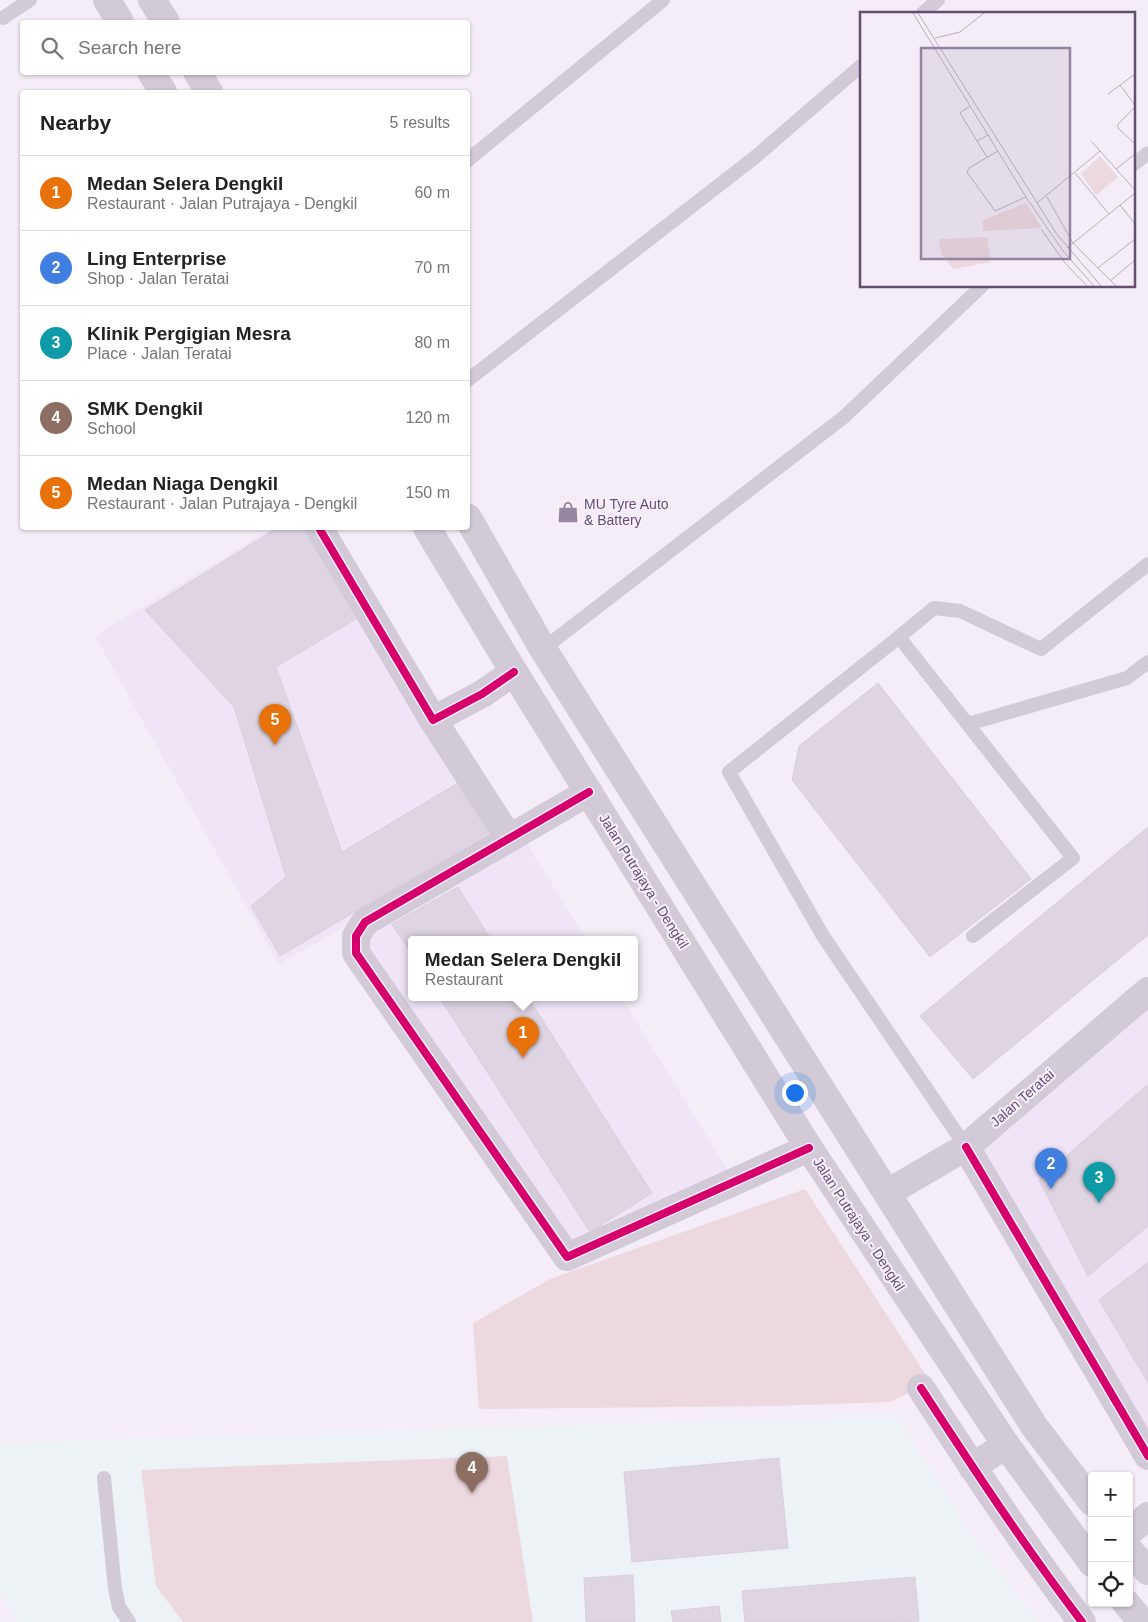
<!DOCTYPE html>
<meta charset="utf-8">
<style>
:root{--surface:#fff;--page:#f2f2f2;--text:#222;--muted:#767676;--line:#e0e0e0;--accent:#9686a0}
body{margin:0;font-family:Arial,sans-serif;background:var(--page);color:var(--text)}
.controls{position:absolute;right:15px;bottom:15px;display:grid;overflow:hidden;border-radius:5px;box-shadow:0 1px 4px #0004}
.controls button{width:45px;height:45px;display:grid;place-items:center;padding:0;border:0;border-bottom:1px solid var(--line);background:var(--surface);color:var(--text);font:25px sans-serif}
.you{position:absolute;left:794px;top:1092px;width:18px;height:18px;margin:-12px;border:4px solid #fff;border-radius:50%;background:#1a73e8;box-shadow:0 0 0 8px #1a73e833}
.badge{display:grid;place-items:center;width:32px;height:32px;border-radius:50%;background:var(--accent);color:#fff;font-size:16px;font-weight:700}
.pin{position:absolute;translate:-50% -41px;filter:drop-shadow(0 1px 2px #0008)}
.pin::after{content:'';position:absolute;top:26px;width:18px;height:15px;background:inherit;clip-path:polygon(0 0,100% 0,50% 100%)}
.popup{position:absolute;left:408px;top:936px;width:230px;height:65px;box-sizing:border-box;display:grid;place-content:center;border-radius:5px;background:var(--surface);filter:drop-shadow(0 1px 4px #0005);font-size:16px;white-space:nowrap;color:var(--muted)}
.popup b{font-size:19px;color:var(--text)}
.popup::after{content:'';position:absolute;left:50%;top:100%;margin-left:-10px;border:10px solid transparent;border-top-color:var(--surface)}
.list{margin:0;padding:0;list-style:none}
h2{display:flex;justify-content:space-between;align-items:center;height:65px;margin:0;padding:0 20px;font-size:21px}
h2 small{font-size:16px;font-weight:400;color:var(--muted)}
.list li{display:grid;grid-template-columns:32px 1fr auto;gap:15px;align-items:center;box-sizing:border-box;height:75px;padding:0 20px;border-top:1px solid var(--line)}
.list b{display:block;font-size:19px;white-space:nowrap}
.list p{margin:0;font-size:16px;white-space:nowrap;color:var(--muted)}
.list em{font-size:16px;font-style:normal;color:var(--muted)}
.icon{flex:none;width:28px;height:28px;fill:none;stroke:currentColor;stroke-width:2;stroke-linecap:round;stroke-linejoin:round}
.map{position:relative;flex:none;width:1148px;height:1622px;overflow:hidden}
.search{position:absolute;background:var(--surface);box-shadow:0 1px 4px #0004;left:20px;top:20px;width:450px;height:55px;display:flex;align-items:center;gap:12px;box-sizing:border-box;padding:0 18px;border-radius:5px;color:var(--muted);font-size:19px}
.panel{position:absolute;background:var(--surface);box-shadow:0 1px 4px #0004;left:20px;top:90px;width:450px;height:440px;border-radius:5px}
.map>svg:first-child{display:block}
.commercial{fill:#f0e4f7}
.education{fill:#ecf2f5}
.green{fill:#ecd8df}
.building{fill:#ded4e2;stroke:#dacfde}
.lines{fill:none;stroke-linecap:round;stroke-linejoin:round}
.service{stroke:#d2cbd7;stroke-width:14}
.minor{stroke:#d2cbd7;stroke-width:28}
.secondary{stroke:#d2cbd7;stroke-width:28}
.cycleway-casing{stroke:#fbeefd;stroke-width:11}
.cycleway{stroke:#d6006c;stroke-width:8}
.labels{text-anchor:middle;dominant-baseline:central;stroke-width:4;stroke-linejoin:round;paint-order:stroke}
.poi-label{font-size:14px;fill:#644f71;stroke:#fbeefd;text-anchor:start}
.street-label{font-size:14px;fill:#644f71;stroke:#fbeefd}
.inset-road{fill:none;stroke:#baadc1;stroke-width:1}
.view{fill:#94839e;fill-opacity:0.15;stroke:#94839e;stroke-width:2.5}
.inset-edge{fill:none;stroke:#644f71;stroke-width:2.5}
</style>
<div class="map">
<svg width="1148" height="1622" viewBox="0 0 1148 1622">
<rect width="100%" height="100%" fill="#f4ecf6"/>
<!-- commercial -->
<path class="commercial" d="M273,528H332L586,939H412V997H621L729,1172L572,1245L349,924L279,964L95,636Z
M1148,1006V1435L981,1146Z"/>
<!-- education -->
<path class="education" d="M896,1415L977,1543L1038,1622H18L0,1593V1443Z"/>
<!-- green -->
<path class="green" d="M805,1189L931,1383L889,1402L772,1406L479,1409L473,1323L550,1279Z
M507,1456L533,1622H183L156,1586L141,1470Z"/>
<!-- building -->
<path class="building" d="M277,528H308L361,616L276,667L342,852L458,783L488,833L280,956L251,906L286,877L234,707L145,610Z
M878,683L1031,879L930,957L792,780L799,746Z
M1148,827V935L973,1079L920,1016Z
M458,887L491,939H412V955L392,924Z
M439,997H528L652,1193L590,1232Z
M1148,1084V1226L1088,1276L1039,1180Z
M1148,1262V1383L1099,1300Z
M779,1458L788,1548L632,1562L624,1472Z
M633,1575L635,1622H586L584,1578Z
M915,1577L919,1621L900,1622H745L742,1591Z
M719,1606L721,1622H673L671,1611Z"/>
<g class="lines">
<!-- service -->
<path class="service" d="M922,14L938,0
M3,18L30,0
M468,160L663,0
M1134,164L1148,153
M468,380L754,158L862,65
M899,637L934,608L960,611L1041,649L1148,564
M543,649L844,417L982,286
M968,724L1127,678L1148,662
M966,1147L823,936L729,772L899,637L1073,858L973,936
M104,1478L115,1589L119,1607L129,1622"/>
<!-- minor -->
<path class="minor" d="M319,528L433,720L482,694L514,672
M433,720L509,838
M589,792L365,922L356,936V953L567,1257L809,1148
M966,1147L1148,1456
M887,1193L966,1147L1148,991
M921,1388C973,1468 1025,1547 1082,1622
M972,1467L1006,1445
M1129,1532L1148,1516"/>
<!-- secondary -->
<path class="secondary" d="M107,0L120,22
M152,0L166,22
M151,72L163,92
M197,72L209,92
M468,518L543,649L1034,1426L1092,1502
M427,528L514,672L809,1148L1006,1445L1092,1563
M1129,1550L1148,1571
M1126,1603L1142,1622"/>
<!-- cycleway casing -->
<g class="cycleway-casing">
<path id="cycleway" d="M319,528L433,720L482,694L514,672
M589,792L365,922L356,936V953L567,1257L809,1148
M966,1147L1148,1456
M921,1388C973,1468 1025,1547 1082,1622"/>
</g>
<!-- cycleway -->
<use href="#cycleway" class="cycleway"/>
</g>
<!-- icons -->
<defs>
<g id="shop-bare" transform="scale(1.725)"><path d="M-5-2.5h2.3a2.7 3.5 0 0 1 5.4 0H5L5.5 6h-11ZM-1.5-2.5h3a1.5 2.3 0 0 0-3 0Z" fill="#9686a0" stroke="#fbeefd" stroke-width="2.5" paint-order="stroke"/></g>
</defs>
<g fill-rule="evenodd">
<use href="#shop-bare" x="568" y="512"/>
</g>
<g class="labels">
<!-- poi labels -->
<g class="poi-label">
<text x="584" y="504">MU Tyre Auto<tspan x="584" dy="16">&amp; Battery</tspan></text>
</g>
<!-- street labels -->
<g class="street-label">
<text transform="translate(644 881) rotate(58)">Jalan Putrajaya - Dengkil</text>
<text transform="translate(1022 1098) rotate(-41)">Jalan Teratai</text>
<text transform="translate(859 1224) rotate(57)">Jalan Putrajaya - Dengkil</text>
</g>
</g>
<!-- overview -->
<g transform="translate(860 12)">
<rect width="275" height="275" fill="#f4ecf6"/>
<path d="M240,144L258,165L236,183L221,162ZM166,191L182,216L123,219V208ZM127,225L131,250L93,257L81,242L79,227Z" fill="#ecd8df"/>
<path class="inset-road" d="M53,1L166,185L203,239L234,274M58,1L196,221L241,274M75,26L100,20L124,1M260,73L275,93M248,82L275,62M110,94L100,101L117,129L128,123M275,95L258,112V116L275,132M117,129L127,145M231,129L275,178M138,139L109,156L107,160L135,199L166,185M256,157L275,142M215,161L249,202M187,185L213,231L256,274M177,191L240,139M260,193L275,212M181,217L205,251L227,274M207,236L275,181M238,256L275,227M250,269L275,248"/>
<path class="view" d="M61,36H210V247H61Z"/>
<rect width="275" height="275" class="inset-edge"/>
</g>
</svg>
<div class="controls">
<button>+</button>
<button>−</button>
<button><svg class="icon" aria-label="locate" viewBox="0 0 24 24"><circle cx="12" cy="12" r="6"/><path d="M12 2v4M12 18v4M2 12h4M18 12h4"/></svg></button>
</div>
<div class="you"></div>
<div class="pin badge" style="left:523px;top:1058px;background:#e8710a">1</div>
<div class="popup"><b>Medan Selera Dengkil</b>Restaurant</div>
<div class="pin badge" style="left:1051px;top:1189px;background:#3f7fe0">2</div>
<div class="pin badge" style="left:1099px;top:1203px;background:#0f9aa8">3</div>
<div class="pin badge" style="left:472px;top:1493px;background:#8d6e63">4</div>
<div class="pin badge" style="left:275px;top:745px;background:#e8710a">5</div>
<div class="search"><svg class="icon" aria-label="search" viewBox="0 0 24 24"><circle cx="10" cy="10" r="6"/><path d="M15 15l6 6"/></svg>Search here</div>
<section class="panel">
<h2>Nearby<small>5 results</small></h2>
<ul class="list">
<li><span class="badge" style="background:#e8710a">1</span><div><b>Medan Selera Dengkil</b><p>Restaurant · Jalan Putrajaya - Dengkil</p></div><em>60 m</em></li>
<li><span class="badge" style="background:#3f7fe0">2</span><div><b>Ling Enterprise</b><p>Shop · Jalan Teratai</p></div><em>70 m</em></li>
<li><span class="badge" style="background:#0f9aa8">3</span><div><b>Klinik Pergigian Mesra</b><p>Place · Jalan Teratai</p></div><em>80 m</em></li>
<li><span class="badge" style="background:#8d6e63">4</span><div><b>SMK Dengkil</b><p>School</p></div><em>120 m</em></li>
<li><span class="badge" style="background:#e8710a">5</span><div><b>Medan Niaga Dengkil</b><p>Restaurant · Jalan Putrajaya - Dengkil</p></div><em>150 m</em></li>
</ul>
</section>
</div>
